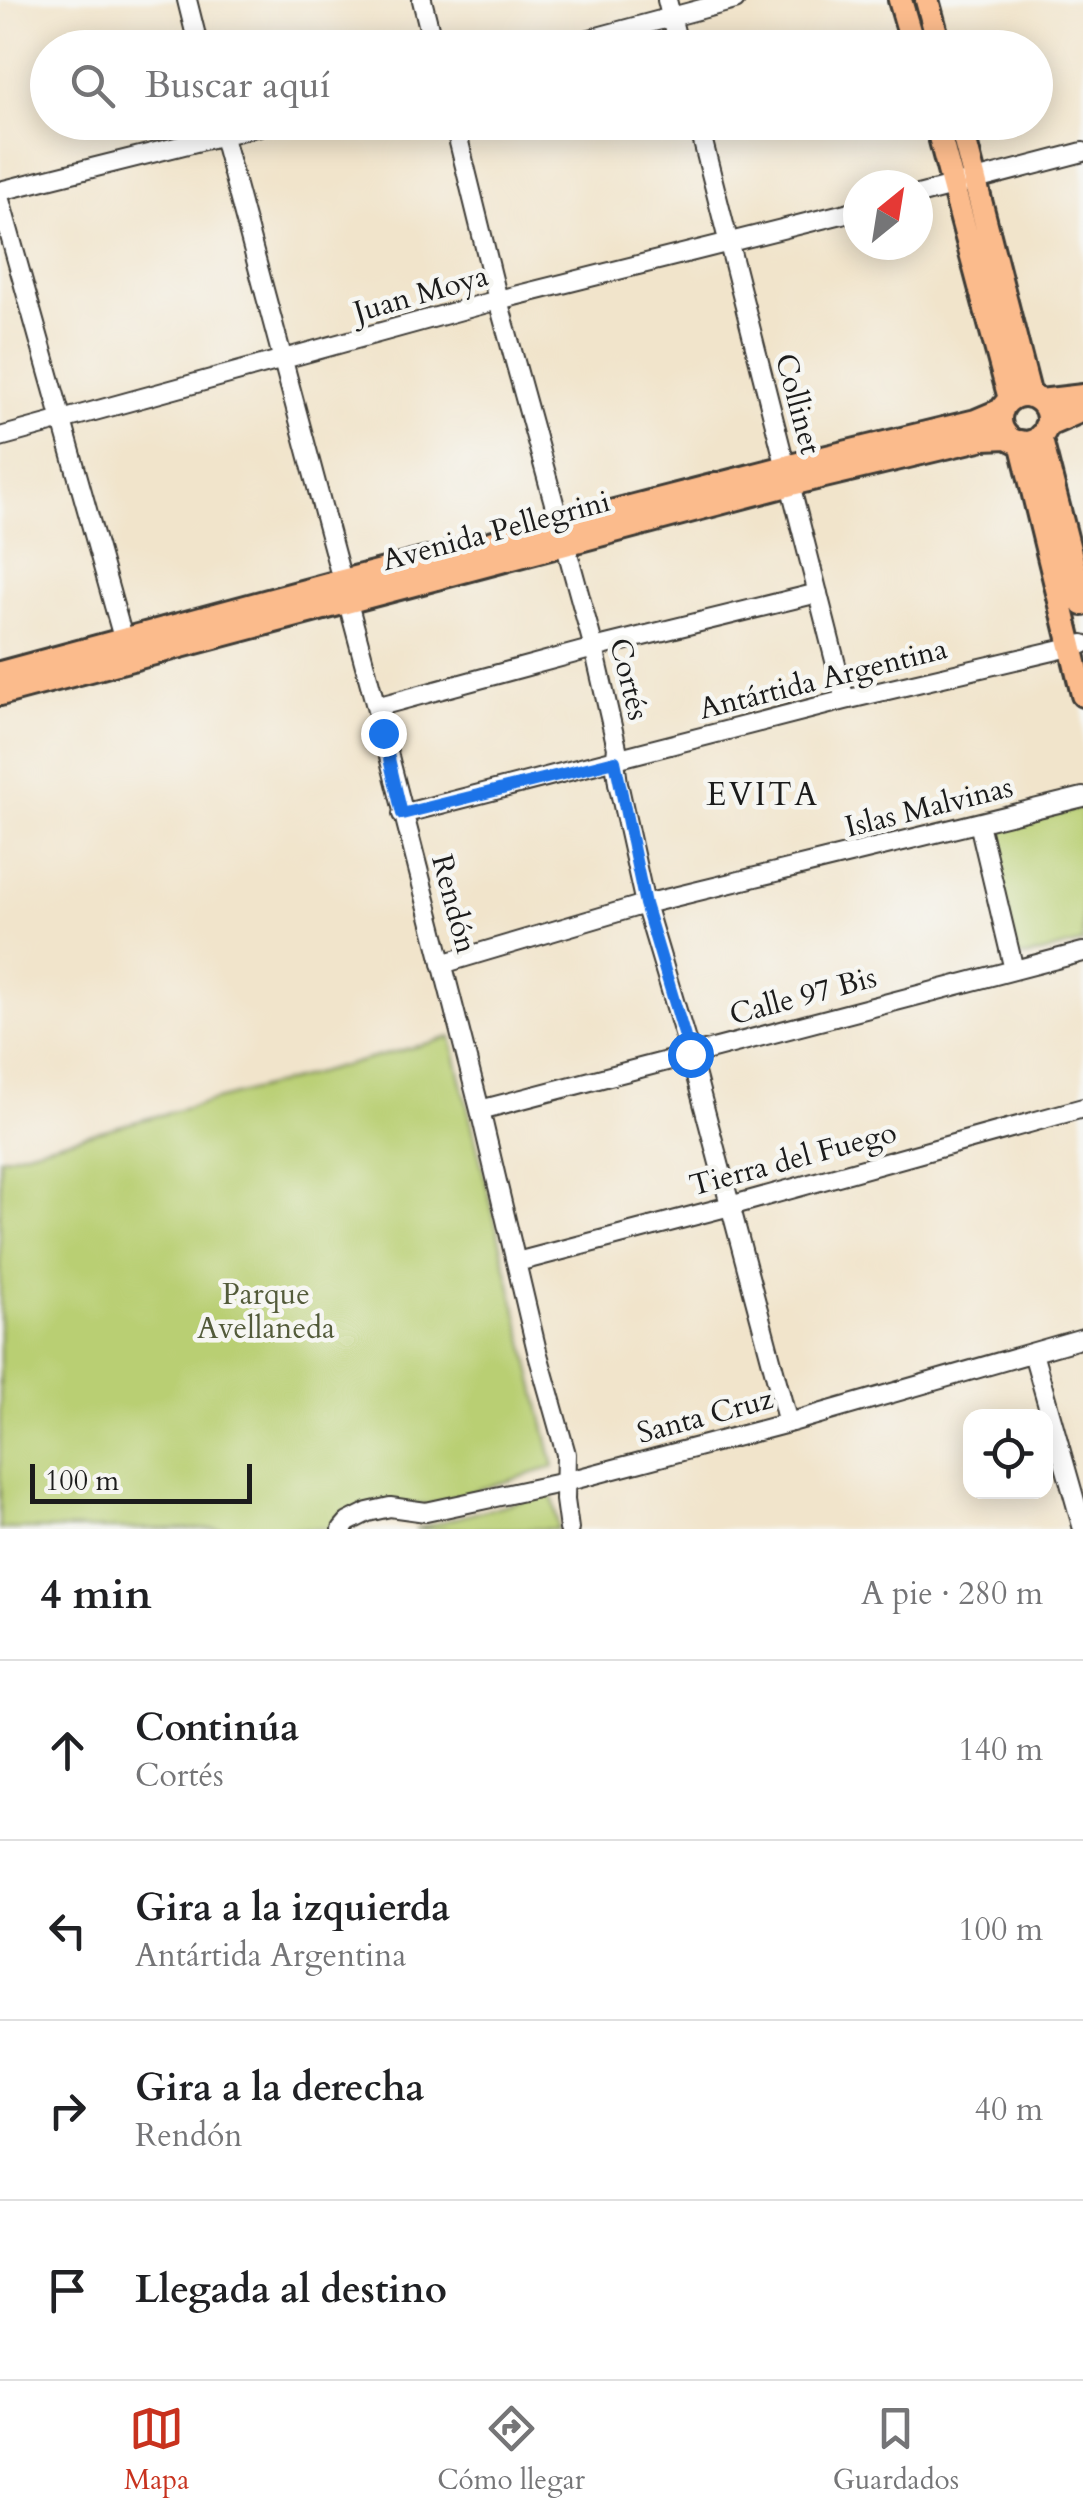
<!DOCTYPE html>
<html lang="es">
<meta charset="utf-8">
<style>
:root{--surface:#fff;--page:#f2f2f2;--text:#202124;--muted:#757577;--line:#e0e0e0;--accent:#c8321e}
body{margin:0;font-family:Cardo,serif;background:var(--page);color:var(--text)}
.controls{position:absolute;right:30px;bottom:30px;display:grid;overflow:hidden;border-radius:20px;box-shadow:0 5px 25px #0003}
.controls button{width:90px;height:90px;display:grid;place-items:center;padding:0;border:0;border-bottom:2px solid var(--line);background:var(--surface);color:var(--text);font:50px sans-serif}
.compass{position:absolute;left:843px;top:170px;width:90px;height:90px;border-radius:50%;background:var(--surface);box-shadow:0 5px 25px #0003;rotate:30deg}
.scale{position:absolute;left:30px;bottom:25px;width:222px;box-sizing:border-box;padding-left:10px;border:5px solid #1c1c1c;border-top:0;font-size:28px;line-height:35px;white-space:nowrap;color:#1c1c1c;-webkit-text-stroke:8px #f6f6f2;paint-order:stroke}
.stop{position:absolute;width:30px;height:30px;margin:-22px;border:8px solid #1a73e8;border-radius:50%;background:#fff}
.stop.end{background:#1a73e8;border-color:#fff;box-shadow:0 2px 10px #0008}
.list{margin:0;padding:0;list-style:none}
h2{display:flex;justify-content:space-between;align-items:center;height:130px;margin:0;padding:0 40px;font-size:42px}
h2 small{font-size:32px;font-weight:400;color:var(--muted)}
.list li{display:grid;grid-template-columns:65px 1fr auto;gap:30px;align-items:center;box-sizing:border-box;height:180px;padding:0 40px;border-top:2px solid var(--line)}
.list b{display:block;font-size:38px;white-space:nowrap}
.list p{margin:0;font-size:32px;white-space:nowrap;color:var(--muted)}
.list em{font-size:32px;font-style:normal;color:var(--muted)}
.icon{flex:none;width:55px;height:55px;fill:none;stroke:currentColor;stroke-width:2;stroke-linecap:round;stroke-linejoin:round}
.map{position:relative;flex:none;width:1083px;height:1529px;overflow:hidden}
.search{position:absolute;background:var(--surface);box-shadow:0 5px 25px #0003;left:30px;right:30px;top:30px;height:110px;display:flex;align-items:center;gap:25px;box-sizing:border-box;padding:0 35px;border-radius:55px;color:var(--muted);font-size:38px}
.sheet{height:850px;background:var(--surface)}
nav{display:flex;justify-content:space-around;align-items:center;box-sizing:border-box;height:140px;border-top:2px solid var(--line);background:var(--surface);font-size:28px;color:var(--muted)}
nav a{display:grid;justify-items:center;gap:5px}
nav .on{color:var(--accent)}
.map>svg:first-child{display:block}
.green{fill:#b9cf73;stroke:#6a7648;stroke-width:2.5}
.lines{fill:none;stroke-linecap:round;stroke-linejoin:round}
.minor-casing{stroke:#3c3a36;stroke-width:22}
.major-casing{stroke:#3c3a36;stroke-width:28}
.minor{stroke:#fff;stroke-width:18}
.major{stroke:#fbbb8c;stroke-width:22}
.route{stroke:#1a73e8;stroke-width:12}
.labels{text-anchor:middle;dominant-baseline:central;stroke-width:9;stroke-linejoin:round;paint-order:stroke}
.street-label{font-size:30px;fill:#1c1c1c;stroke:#f6f6f2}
.park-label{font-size:30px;fill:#535b3a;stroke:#f6f6f2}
.neighbourhood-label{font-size:32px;letter-spacing:2.5px;fill:#1c1c1c;stroke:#f6f6f2}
</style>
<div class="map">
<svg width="1083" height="1529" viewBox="0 0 1083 1529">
<rect width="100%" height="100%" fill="#f6f6f2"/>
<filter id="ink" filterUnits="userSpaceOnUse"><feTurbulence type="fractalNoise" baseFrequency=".01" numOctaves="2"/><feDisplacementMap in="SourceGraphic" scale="20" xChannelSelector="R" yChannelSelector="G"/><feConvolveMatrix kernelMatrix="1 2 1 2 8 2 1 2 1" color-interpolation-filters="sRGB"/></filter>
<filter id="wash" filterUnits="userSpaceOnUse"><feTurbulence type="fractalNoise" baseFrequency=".0048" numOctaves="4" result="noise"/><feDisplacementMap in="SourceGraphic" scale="40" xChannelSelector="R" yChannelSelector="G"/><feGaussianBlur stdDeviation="2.25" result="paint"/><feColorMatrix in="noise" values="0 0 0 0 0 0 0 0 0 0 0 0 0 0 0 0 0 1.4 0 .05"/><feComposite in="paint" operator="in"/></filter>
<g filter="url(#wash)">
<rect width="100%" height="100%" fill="#f1e4cb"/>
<!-- green -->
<path class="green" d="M1083,807V943L1026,957L1018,956L986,832Z
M451,1037L554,1467L430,1504L355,1510L328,1529H0V1158Z
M546,1494L553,1498L558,1529H415Z"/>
</g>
<g filter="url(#ink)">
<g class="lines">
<!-- minor casing -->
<g class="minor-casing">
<path id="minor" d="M187,0L199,48
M422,0L434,48
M667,0L679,48
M556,48L735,0
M219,122L383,733L480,1110L537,1351L566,1454L565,1500L569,1529
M454,122L498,300L594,648L617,748L615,761L618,783L645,904L690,1054L788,1423
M698,122L845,700
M0,191L276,122
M918,195L1083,152
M0,200L127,652
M0,437L498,300L858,210
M376,707L594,648L818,593
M402,814L845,700L1083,644
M979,823L1014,970
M442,964L645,904L1083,797
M480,1110L1083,952
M517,1262L730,1206L1083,1108
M1033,1353L1083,1529
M342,1529L348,1522L368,1512L390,1507L426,1512L565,1482L788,1423L1083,1338"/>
</g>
<!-- major casing -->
<g class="major-casing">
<path id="major" d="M900,0L914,48
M927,0L940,48
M936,122L1010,399
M960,122L1030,396
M1000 419a24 24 0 1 1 48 0a24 24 0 1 1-48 0Z
M1040,401L1083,396
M1046,426L1083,410
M1040,436L1083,604
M1021,442L1083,695
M0,673L342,581L786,467L976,421L1002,410
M0,694L791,484L984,438L1008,437"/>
</g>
<!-- minor -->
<use href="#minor" class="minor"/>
<!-- major -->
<use href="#major" class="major"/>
</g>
</g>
<g class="lines" filter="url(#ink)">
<!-- route -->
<path class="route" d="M383,733L402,814L615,761L645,904L690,1054"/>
</g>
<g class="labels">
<!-- street labels -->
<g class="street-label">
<text transform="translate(421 294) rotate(-16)">Juan Moya</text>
<text transform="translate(798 404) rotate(75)">Collinet</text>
<text transform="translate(496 531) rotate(-15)">Avenida Pellegrini</text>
<text transform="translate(629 679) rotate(76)">Cortés</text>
<text transform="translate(823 679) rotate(-14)">Antártida Argentina</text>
<text transform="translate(929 807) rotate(-14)">Islas Malvinas</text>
<text transform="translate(454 904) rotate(75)">Rendón</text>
<text transform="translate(803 996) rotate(-15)">Calle 97 Bis</text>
<text transform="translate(793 1159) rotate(-15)">Tierra del Fuego</text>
<text transform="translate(705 1416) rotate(-15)">Santa Cruz</text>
</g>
<!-- park labels -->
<g class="park-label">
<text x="266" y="1294">Parque<tspan x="266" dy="34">Avellaneda</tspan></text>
</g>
<!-- neighbourhood labels -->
<g class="neighbourhood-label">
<text x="763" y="795">EVITA</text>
</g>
</g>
</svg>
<div class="controls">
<button><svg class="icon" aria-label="locate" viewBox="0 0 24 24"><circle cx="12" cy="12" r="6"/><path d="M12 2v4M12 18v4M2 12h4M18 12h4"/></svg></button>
</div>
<svg class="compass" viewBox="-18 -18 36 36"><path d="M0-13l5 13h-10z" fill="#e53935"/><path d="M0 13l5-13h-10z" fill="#757577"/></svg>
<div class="scale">100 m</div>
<div class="stop" style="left:690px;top:1054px"></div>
<div class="stop end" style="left:383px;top:733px"></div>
<div class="search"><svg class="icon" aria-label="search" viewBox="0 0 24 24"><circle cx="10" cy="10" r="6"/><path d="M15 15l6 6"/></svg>Buscar aquí</div>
</div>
<section class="sheet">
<h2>4 min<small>A pie · 280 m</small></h2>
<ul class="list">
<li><svg class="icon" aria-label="ahead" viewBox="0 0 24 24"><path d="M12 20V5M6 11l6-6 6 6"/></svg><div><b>Continúa</b><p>Cortés</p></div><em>140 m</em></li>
<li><svg class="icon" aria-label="left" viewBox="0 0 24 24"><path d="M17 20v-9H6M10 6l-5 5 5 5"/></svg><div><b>Gira a la izquierda</b><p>Antártida Argentina</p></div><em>100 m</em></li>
<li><svg class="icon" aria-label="right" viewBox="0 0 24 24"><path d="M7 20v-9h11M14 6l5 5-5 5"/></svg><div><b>Gira a la derecha</b><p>Rendón</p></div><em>40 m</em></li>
<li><svg class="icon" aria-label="arrive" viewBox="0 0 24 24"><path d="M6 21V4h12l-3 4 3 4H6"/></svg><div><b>Llegada al destino</b></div></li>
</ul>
</section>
<nav>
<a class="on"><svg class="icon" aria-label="map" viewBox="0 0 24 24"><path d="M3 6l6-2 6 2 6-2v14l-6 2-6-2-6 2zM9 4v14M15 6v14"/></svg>Mapa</a>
<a><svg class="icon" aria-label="directions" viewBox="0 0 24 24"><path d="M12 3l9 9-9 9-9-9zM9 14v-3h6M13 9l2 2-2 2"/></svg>Cómo llegar</a>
<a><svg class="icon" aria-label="saved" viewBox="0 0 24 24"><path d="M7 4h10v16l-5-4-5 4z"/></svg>Guardados</a>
</nav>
